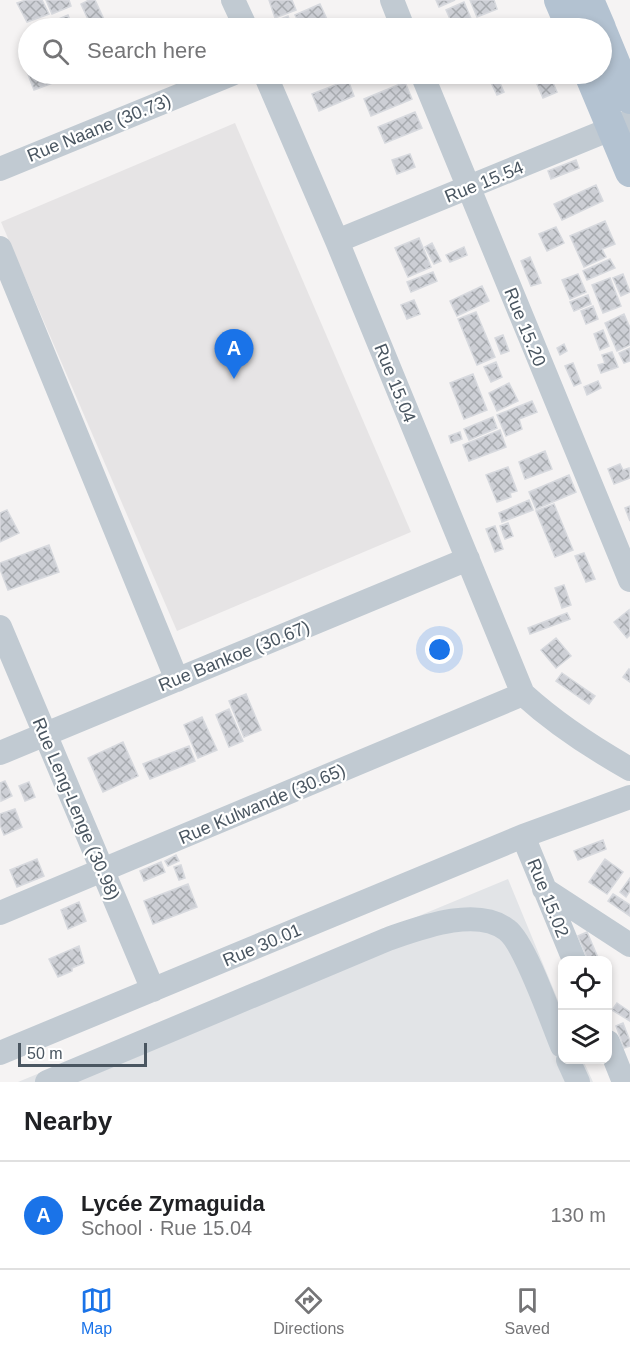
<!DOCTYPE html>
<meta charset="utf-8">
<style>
:root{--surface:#fff;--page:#f2f2f2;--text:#202124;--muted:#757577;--line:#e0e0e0;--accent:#1a73e8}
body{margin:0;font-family:Arial,sans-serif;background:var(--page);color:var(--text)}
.controls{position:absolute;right:18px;bottom:18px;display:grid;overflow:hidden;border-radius:12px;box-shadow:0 3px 9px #0003}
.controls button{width:54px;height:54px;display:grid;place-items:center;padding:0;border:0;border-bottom:2px solid var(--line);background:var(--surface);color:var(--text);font:30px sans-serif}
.scale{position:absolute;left:18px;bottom:15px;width:129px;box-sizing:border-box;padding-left:6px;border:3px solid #4a5661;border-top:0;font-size:16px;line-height:21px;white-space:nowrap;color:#4a5661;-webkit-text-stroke:4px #fff;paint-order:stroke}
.you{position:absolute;left:440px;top:650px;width:21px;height:21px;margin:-15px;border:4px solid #fff;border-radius:50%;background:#1a73e8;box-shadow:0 0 0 9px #1a73e833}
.badge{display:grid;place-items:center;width:39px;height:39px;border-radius:50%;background:var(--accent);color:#fff;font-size:20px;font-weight:700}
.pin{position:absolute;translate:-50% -50px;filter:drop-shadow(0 2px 3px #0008)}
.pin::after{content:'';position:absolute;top:32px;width:21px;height:18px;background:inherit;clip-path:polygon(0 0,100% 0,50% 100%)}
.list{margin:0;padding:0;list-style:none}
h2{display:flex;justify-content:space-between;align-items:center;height:78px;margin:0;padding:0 24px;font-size:26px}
h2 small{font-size:20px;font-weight:400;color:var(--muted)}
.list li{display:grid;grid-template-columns:39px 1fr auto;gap:18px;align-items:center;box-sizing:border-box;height:108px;padding:0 24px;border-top:2px solid var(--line)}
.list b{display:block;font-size:22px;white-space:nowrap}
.list p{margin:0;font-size:20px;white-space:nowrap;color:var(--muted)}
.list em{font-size:20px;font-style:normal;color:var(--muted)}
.icon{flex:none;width:33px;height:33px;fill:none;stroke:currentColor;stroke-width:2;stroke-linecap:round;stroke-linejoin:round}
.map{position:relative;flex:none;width:630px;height:1082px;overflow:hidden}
.search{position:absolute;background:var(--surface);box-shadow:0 3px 9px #0003;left:18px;right:18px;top:18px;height:66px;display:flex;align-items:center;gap:15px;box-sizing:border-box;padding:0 21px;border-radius:33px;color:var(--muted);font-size:22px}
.sheet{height:186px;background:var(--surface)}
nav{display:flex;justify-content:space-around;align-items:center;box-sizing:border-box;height:84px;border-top:2px solid var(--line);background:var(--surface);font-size:16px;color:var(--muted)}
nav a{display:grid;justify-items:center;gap:3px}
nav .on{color:var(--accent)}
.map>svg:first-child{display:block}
.education{fill:#e6e4e5}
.airport{fill:#e2e4e7}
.building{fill:url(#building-cross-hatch);stroke:#d7d9de;stroke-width:1.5}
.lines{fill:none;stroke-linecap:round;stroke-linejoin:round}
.minor{stroke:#c1cad2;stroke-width:24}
.major{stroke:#b3c2d1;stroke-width:30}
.labels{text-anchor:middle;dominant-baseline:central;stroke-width:4.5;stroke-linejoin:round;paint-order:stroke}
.street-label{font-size:18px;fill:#4a5661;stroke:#fff}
</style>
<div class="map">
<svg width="630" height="1082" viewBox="0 0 630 1082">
<defs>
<pattern id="building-cross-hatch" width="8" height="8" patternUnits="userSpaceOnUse" patternTransform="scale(1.5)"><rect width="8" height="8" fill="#cdcfd5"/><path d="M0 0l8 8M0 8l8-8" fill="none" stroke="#a8abb0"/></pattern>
</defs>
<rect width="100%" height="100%" fill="#f5f3f3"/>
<!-- education -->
<path class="education" d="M235,123L411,532L177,631L1,222Z"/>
<!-- airport -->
<path class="airport" d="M508,879L562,1010V1060H583L593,1082H18Z"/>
<!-- building -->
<path class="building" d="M26,0H42L49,14L27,22L17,3Z
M46,0H69L71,6L52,14Z
M89,0H95L108,28H92L81,4Z
M269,0H292L296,10L275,18Z
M436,0H455L439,7Z
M470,0H494L497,9L477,17Z
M464,2L475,28H454L446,10Z
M320,4L331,28H301L295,15Z
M68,15L73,28H57L54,21Z
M288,16L291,24L279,28L276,21Z
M28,68V74H70L71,76L34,90L26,69Z
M487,74H496L504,92L497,95Z
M501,74H518L504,81Z
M550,76L557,92L543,98L536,82Z
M348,80L354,96L319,111L312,94Z
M405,82L412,99L371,116L364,99Z
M415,112L422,128L385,143L378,127Z
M410,154L415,167L397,174L392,160Z
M576,160L579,168L551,179L548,171Z
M596,185L603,201L562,220L554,204Z
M605,221L615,244L602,249L606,257L584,267L570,236Z
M556,227L564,243L547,251L539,234Z
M419,238L431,267L408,277L395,248Z
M432,243L441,261L434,264L425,247Z
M464,247L467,255L450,262L446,255Z
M530,257L541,283L531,286L521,261Z
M610,259L615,268L587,280L583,271Z
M433,272L437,281L411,292L407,282Z
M578,274L586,292L570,299L562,280Z
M623,274L630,292L621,296L613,278Z
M610,278L621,306L603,313L592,285Z
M482,286L489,301L457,316L450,301Z
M588,295L591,304L574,311L570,302Z
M414,300L420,314L407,319L401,305Z
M593,306L598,319L586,324L581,311Z
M476,312L495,357L477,365L458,319Z
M624,314L630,328V345L617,351L605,323Z
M603,330L609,346L600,350L594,334Z
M503,335L509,351L501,354L495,338Z
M564,344L567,351L560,355L557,348Z
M630,348V361L624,363L619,353Z
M612,352L618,367L601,373L598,365L605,363L602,355Z
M496,362L502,377L491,382L484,367Z
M573,363L581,383L574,386L565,366Z
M473,374L487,410L464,419L450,383Z
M598,381L601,388L587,395L584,387Z
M509,383L518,401L497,411L489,393Z
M532,401L537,412L519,419L522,429L506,436L497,415Z
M493,417L497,428L469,440L464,429Z
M500,430L506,447L469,461L463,445Z
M460,432L462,439L451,443L449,436Z
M545,451L552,469L525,479L519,462Z
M620,464L623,470L629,468L630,478L614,484L608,469Z
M508,467L517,491L510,493L511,497L497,502L486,475Z
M569,475L576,492L536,509L529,492Z
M529,500L533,510L502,522L499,513Z
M554,504L573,550L555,557L536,511Z
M630,506V521L625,508Z
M7,510L19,533L0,542V513Z
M508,523L513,536L505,539L500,526Z
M495,526L503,549L495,552L486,529Z
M49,545L59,572L8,590L0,569V563Z
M584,553L595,579L586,582L575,556Z
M564,585L571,605L562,608L555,588Z
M629,610L630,635L627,638L614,622Z
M567,613L570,619L530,634L528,628Z
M556,638L571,656L556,668L541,650Z
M629,669L630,670V682L623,677Z
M562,673L595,696L589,704L556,681Z
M246,694L261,730L244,737L229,701Z
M229,709L243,741L229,747L216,715Z
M202,717L217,750L198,758L184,725Z
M123,742L138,776L103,792L88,758Z
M189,746L195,761L150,779L143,764Z
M5,781L12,796L1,801L0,783Z
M29,782L35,797L25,801L19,786Z
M15,809L22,827L4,835L0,825V814Z
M603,840L606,849L578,860L574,851Z
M176,855L179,861L168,866L165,861Z
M37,859L44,876L17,887L10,870Z
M605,859L623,872L607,894L589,882Z
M161,862L165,872L144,881L140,871Z
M181,865L185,878L179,880L174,867Z
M630,878V891L626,897L620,892Z
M188,884L197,907L153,924L144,901Z
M613,894L630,905V916L608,901Z
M79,902L86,921L68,929L61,910Z
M587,932L599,960H588L578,936Z
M79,946L84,963L72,968V971L58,977L49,959Z
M617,1003L630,1012V1021L612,1010Z
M623,1023L630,1041V1046L624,1048L616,1026Z"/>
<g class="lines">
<!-- minor -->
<path class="minor" d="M233,0L246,28
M392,0L403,28
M265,74L337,241L523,694C556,724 591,747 630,769
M422,74L630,580
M0,169L232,74
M337,241L630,121
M0,248L177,680
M0,627L153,990
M0,753L468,559
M523,836L574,960
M544,889L630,945
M0,913L523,694
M608,1042L624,1082
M0,1053L523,836L630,797
M568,1060L578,1082
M47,1082L388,939C420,928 477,906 507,930C525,943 552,1022 562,1046"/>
<!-- major -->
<path class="major" d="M559,0L571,28
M589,0L601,28
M602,31L630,99
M589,74L630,172"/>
</g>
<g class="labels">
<!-- street labels -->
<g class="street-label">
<text transform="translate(99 128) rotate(-22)">Rue Naane (30.73)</text>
<text transform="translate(484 182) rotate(-22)">Rue 15.54</text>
<text transform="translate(525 327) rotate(68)">Rue 15.20</text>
<text transform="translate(395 383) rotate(68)">Rue 15.04</text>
<text transform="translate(234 656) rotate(-22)">Rue Bankoe (30.67)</text>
<text transform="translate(262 804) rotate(-23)">Rue Kulwande (30.65)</text>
<text transform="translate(76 809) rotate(67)">Rue Leng-Lenge (30.98)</text>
<text transform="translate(548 898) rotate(68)">Rue 15.02</text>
<text transform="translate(262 945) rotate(-23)">Rue 30.01</text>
</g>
</g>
</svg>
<div class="controls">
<button><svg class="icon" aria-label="locate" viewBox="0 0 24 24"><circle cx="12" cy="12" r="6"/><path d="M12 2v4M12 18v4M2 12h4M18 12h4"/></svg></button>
<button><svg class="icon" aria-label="layers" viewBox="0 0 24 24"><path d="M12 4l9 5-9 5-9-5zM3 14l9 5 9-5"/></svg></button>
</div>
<div class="scale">50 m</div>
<div class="you"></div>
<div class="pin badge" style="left:234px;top:379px">A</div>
<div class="search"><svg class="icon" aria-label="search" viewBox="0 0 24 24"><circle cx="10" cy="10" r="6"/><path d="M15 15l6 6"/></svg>Search here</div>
</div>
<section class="sheet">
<h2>Nearby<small></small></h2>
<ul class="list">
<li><span class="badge">A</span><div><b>Lycée Zymaguida</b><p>School · Rue 15.04</p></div><em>130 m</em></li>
</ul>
</section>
<nav>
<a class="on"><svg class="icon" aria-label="map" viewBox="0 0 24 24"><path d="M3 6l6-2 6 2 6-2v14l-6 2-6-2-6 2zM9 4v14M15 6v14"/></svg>Map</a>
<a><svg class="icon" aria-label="directions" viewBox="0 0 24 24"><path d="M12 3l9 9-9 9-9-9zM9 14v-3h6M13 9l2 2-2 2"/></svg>Directions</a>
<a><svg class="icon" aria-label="saved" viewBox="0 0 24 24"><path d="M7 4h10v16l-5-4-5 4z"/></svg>Saved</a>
</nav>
